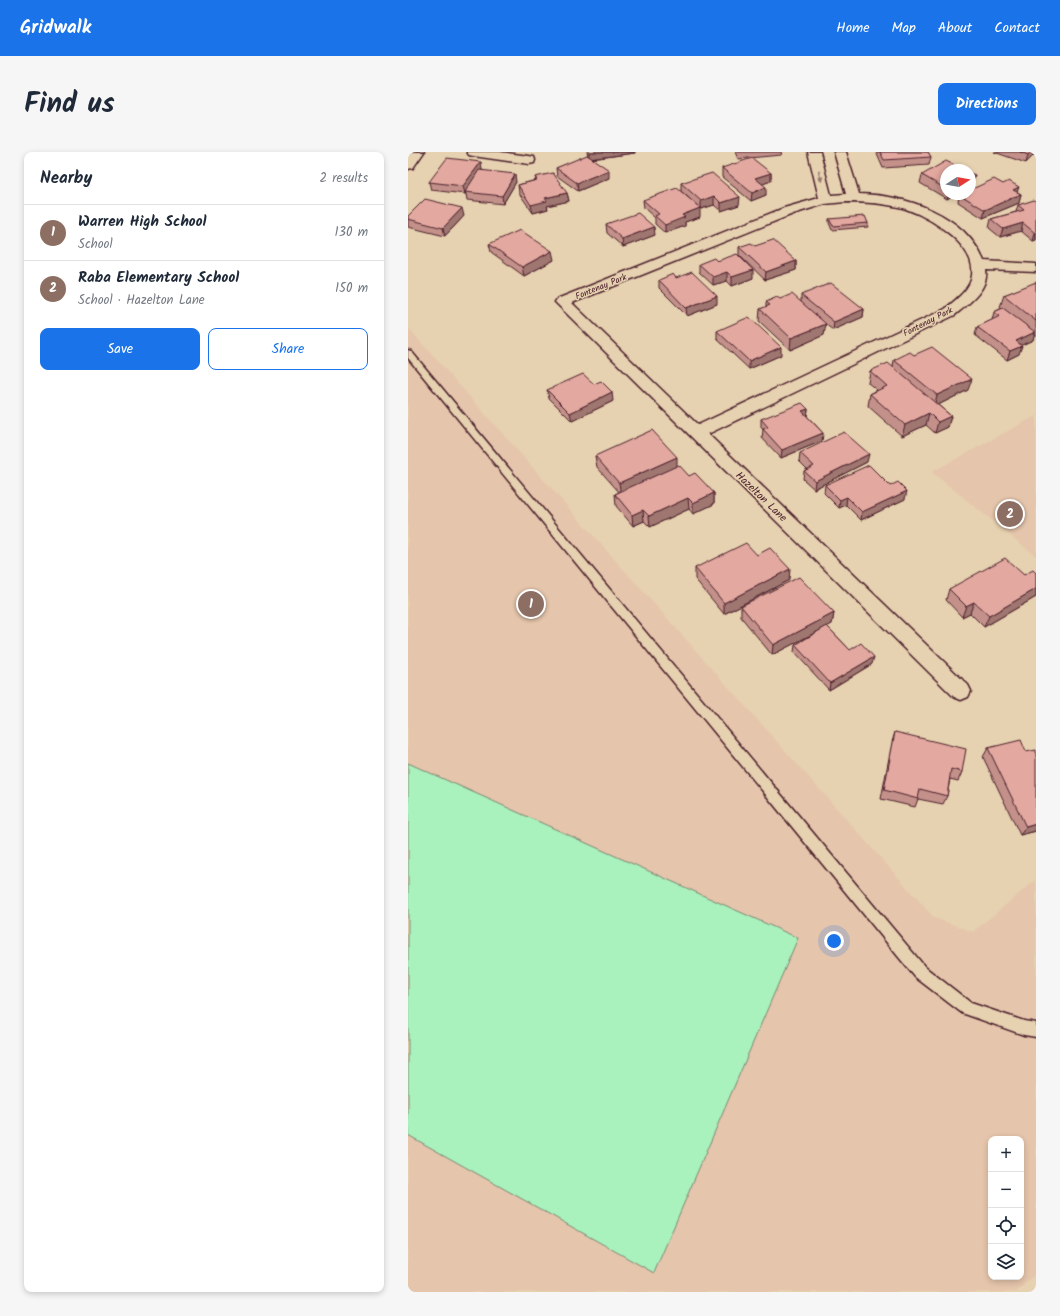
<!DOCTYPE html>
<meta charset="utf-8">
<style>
:root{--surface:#fff;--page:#f6f6f7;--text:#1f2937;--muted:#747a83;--line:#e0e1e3;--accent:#1a73e8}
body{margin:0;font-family:Kalam,sans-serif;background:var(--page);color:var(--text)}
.controls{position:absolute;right:12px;bottom:12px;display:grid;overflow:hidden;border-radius:8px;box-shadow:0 2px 6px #0003}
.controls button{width:36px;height:36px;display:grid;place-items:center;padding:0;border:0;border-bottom:1px solid var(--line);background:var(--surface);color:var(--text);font:20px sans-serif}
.compass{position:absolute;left:532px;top:12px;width:36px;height:36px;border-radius:50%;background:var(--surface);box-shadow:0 2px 6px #0003;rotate:79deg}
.you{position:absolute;left:426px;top:789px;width:14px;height:14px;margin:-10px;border:3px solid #fff;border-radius:50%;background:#1a73e8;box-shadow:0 0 0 6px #1a73e833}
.badge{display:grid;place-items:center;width:26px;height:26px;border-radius:50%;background:var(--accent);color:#fff;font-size:13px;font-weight:700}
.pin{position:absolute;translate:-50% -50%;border:2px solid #fff;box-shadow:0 1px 4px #0006}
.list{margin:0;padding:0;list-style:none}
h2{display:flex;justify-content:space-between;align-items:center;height:52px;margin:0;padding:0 16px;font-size:17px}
h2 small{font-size:13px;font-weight:400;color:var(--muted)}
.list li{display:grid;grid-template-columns:26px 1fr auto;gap:12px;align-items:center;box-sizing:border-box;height:56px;padding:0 16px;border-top:1px solid var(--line)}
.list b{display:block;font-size:15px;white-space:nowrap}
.list p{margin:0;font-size:13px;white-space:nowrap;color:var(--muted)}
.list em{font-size:13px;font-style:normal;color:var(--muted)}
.actions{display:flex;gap:8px;padding:12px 16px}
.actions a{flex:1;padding:9px 0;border:1px solid var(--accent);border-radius:8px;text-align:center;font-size:14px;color:var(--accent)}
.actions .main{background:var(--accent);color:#fff}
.icon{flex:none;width:22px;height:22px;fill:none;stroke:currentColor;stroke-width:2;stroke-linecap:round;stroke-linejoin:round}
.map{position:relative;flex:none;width:628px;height:1140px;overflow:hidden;border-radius:8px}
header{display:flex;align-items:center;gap:24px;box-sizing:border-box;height:56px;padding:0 20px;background:var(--accent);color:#fff}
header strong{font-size:19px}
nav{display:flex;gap:22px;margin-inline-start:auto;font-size:14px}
.intro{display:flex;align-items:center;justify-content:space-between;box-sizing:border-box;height:96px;padding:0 24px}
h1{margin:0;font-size:28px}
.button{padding:10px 18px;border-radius:8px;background:var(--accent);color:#fff;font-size:14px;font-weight:700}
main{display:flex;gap:24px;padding:0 24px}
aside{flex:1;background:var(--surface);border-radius:8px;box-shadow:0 2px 6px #0003}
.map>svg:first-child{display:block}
.built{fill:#e5c5ab;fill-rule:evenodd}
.green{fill:#a9f1bd;stroke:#7a8874}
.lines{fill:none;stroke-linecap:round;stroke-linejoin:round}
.lane-casing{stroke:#4a1f2b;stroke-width:3}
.street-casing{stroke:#4a1f2b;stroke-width:3}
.lane{fill:#e6d1b0;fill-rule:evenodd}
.street{fill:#e6d1b0;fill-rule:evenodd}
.wall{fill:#c3918a;stroke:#4a1f2b}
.shaded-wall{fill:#9f7670;stroke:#4a1f2b}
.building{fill:#e3a9a0;stroke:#4a1f2b}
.oneway{fill:#98786e}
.labels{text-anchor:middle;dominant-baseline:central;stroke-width:3;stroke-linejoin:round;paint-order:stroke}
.far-street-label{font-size:9px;fill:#4a1f2b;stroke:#e6d1b0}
.street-label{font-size:11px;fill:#4a1f2b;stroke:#e6d1b0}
</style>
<header>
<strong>Gridwalk</strong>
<nav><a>Home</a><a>Map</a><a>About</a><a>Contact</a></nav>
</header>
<div class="intro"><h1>Find us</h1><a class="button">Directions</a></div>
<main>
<aside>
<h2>Nearby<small>2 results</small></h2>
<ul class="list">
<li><span class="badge" style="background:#8d6e63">1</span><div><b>Warren High School</b><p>School</p></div><em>130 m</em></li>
<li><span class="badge" style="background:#8d6e63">2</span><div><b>Raba Elementary School</b><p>School · Hazelton Lane</p></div><em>150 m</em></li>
</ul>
<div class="actions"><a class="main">Save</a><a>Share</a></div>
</aside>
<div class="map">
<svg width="628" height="1140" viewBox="0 0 628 1140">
<rect width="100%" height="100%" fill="#e6d1b0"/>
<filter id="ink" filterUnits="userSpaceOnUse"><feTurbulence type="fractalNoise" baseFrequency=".025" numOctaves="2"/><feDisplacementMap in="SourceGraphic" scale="8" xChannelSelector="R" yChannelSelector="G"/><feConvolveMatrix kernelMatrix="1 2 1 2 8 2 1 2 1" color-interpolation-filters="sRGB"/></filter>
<g filter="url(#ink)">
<!-- built -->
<path class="built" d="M0,176L526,766L565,780L628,728V1121L608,1140H0ZM583,987H613V1125H583Z
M628,264V404L524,320Z"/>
<!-- green -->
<path class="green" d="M0,611L390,786L246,1121L0,983Z"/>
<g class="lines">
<!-- lane casing -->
<g class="lane-casing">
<path id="lane" d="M0,198L3,199L517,815L563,851L616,869L628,871V885L616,883L554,861L507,825L0,206Z"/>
</g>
<!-- street casing -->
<g class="street-casing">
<path id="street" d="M3,0H16L5,16L0,17V4Z
M59,0H92L121,4L126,5L127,8L126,11L121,12L65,4L61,3Z
M400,0H412L423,43L438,42L426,0H438L451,42C498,43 557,62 576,109L628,112V120L578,118C581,137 560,152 547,163L300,282L560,533L563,539L560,545L553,548L546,545L147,150L149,147L376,56L411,46ZM437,50C457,50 478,51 498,57C523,66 573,95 563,128C559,140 546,149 537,157L290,273L164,151L385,62L417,52Z"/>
</g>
<!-- lane -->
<use href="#lane" class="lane"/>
<!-- street -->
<use href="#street" class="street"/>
</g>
<!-- wall -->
<path class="wall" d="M179,0H227V1L184,7L201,26L170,39L149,24L148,16L180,4Z
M327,0H374L373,3L330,7Z
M468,0H520L523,5L521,13L475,16Z
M586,0H628V1L618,11Z
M314,16L363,21V29L354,32L358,43L343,49L314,25Z
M74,18L108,30L95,52L59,48L58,42H57L23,38L21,30Z
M538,18V42H547L539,47L512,31L514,23Z
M127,25L159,41L161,49L139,54L140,57L125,61L111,41L110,33L128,28Z
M273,31L331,53L313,59L306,53L293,57L273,39Z
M609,40L613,42L611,51L575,66L550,50L551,42Z
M235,48L292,65L277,70V74L257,81L247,72V66L236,56Z
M628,49V88L625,89L613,79L592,85L581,76L583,67L608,60L610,53Z
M0,64H56L37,84L0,75Z
M421,67L460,71V75L424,78L421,71Z
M198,72L247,83L215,95L199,81Z
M81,92L146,108L116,124L83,100Z
M331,95L388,109V118L357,128L331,103Z
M309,109L345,126L324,134L319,129L305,133L291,120V112Z
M251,128L309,152L279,164L251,136Z
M628,131V184L626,182L625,188L613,193L611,202L599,208L567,183L569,175L584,168L586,160L594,156L592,155L596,143Z
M393,143L456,157L455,165L425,178L417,172L416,183L382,198L351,169L352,157L358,155V150H393Z
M309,179L373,203L341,217L309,187Z
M506,203L560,238L530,253L543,264L540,275L527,281L518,273L494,284L460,254L462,242L469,238L460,231L462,219L485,215L486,208Z
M186,232L205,249L164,269L141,246L139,238Z
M400,257L399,264L415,281L414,289L373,306L354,286L355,278L353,275V267Z
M392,301L459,310L406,337L395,327L396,319L399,317L391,309Z
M187,304L269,314L281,324L306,341V352L285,362L281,357L242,375L236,369L225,374L208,354L207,342L211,340L189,315Z
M417,333L482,334L497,347L453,368L438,353L431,356L416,341Z
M349,403L381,428L316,462L287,427V416Z
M628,421V445L576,475L562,461L554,465L538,448L541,437Z
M333,454L426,461L424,472L419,474L442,498L464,512L421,538L386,500L387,493L412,478L364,503L333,465Z
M487,580L554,620L550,629L542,627L539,644L535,652L510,647L507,655L473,647L484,590Z
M580,596L618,600L628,679L612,683L575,605Z"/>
<!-- shaded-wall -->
<path class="shaded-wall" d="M181,0H227V1L181,7Z
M623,0H628V1L618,11L620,3Z
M73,10L74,18L58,40H57L58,42H57L55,34Z
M201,18V26L170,39L169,31Z
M363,21V29L347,35V26Z
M107,22L108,30L95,52L94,44Z
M567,23L565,31L562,33V26Z
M358,35V43L343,49L344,41Z
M611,35L608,43L605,38Z
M159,41L161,49L139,54L140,57L125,61L123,53L137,46Z
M540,42H547L539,47Z
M613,42L611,51L575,66L577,58Z
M306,44V53L293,57V49Z
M332,45L331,53L313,59V51Z
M54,56L56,64L37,84L35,76Z
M292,56V65L277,70V74L257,81V73L274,63Z
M615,71L613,79L592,85L595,77Z
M246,75L247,83L215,95L214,87Z
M627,81H628V88L625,89Z
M144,99L146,108L116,124L114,115Z
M388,109V118L357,128L358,120Z
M345,118V126L324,134V125Z
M319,120V129L305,133V125Z
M309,144V152L279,164L278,156Z
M456,157L455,165L425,178L426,170Z
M418,172L416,183L382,198L383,186Z
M627,180L625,188L605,197L608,189Z
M614,194L611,202L599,208L602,199Z
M373,195V203L341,217V209Z
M564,227L560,238L526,255L529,243Z
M204,240L205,249L164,269L162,261Z
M400,257L399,265L394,259Z
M521,261L518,273L494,284L497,273Z
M543,264L540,275L527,281L530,270Z
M415,281L414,289L373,306L374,298Z
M461,302L459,310L406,337L407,329Z
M269,305V316L213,343L211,331Z
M499,339L497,347L453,368L454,360Z
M306,341V352L285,362V351Z
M439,345L438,353L431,356L432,348Z
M280,346L281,357L242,375L241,364Z
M235,358L236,369L225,374L224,363Z
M382,417L381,428L316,462V451Z
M628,437V445L576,475L581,464Z
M566,450L562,461L554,465L558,454Z
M426,461L424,472L364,503L365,493Z
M466,505L464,512L421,538L422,531Z
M628,672V679L612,683L618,675Z"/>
<!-- building -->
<path class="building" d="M472,0H520L523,5L476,8Z
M612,0H623L620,3Z
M179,3L201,18L169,31L148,16Z
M39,6L73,10L55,34L21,30Z
M344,6L363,21L347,26L358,35L344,41L314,16Z
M538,9L556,18H538V37L514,23Z
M71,18L107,22L94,44L57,40Z
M145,21L159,41L137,46L139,49L123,53L110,33L129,28L127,25Z
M304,21L332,45L313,51L306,44L293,49L273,31Z
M562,21L567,23L562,26Z
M586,27L595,32L601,29L611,35L605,38L613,42L577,58L551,42H562V38Z
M269,36L292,56L274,63L277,65L257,73L247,64L251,62L235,48Z
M17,47L54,56L35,76L0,67V64Z
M626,48L628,49V81H627L615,71L595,77L583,67L616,58L610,53Z
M230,61L246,75L214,87L198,72Z
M457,64L460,71L425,74L421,67Z
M112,78L144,99L114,115L81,92Z
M365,88L388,109L358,120L331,95L343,91L347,94Z
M329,102L345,118L324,125L319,120L305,125L291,112L306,106L309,109Z
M284,120L309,144L278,156L251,128L265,122L268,126Z
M628,130V169L596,143Z
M423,131L456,157L426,170L393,143Z
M384,142L418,172L383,186L352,157L362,153L358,150L369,145L372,147Z
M595,156L627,180L608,189L614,194L602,199L569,175L592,164L586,160Z
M341,165L373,195L341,209L309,179Z
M524,195L564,227L529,243L486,208L502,200L506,203Z
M480,211L543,264L530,270L521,261L497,273L462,242L479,234L462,219Z
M175,222L186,232L193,229L204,240L162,261L139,238Z
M394,251L400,257L394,259L415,281L374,298L355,277L360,275L353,267Z
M244,278L269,305L211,331L187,304Z
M436,280L461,302L407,329L396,319L406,314L392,301Z
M271,313L281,324L287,321L306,341L285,351L280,346L241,364L235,358L224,363L207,342Z
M461,313L482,334L490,330L499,339L454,360L439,345L432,348L417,333Z
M338,391L349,403L362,396L382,417L316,451L287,416Z
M597,406L616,423L625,418L628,421V437L581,464L566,450L558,454L541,437Z
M391,425L426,461L365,493L333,454Z
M419,474L442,498L453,491L466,505L422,531L387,493Z
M487,580L558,597L554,620L543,617L539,644L512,637L510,647L476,638Z
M613,588L618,600L628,598V672L618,675L580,596Z"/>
<!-- one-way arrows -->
<defs><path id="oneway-solid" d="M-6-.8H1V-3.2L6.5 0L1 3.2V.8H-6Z"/></defs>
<use class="oneway" href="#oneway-solid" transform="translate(412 24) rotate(76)"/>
</g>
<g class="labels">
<!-- far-street labels -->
<g class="far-street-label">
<text transform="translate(193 135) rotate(-22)">Fontenay Park</text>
<text transform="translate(520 170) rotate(-27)">Fontenay Park</text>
</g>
<!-- street labels -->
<g class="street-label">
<text transform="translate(353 345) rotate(44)">Hazelton Lane</text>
</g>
</g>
</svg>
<div class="controls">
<button>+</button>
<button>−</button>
<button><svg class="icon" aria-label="locate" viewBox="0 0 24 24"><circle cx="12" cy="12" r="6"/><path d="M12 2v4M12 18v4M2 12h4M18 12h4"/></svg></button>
<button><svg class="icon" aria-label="layers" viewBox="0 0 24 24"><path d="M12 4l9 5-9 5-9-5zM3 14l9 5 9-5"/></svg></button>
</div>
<svg class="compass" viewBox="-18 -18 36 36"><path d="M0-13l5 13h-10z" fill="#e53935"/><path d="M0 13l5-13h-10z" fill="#747a83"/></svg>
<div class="you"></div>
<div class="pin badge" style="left:123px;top:452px;background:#8d6e63">1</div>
<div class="pin badge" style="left:602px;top:362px;background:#8d6e63">2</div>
</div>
</main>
